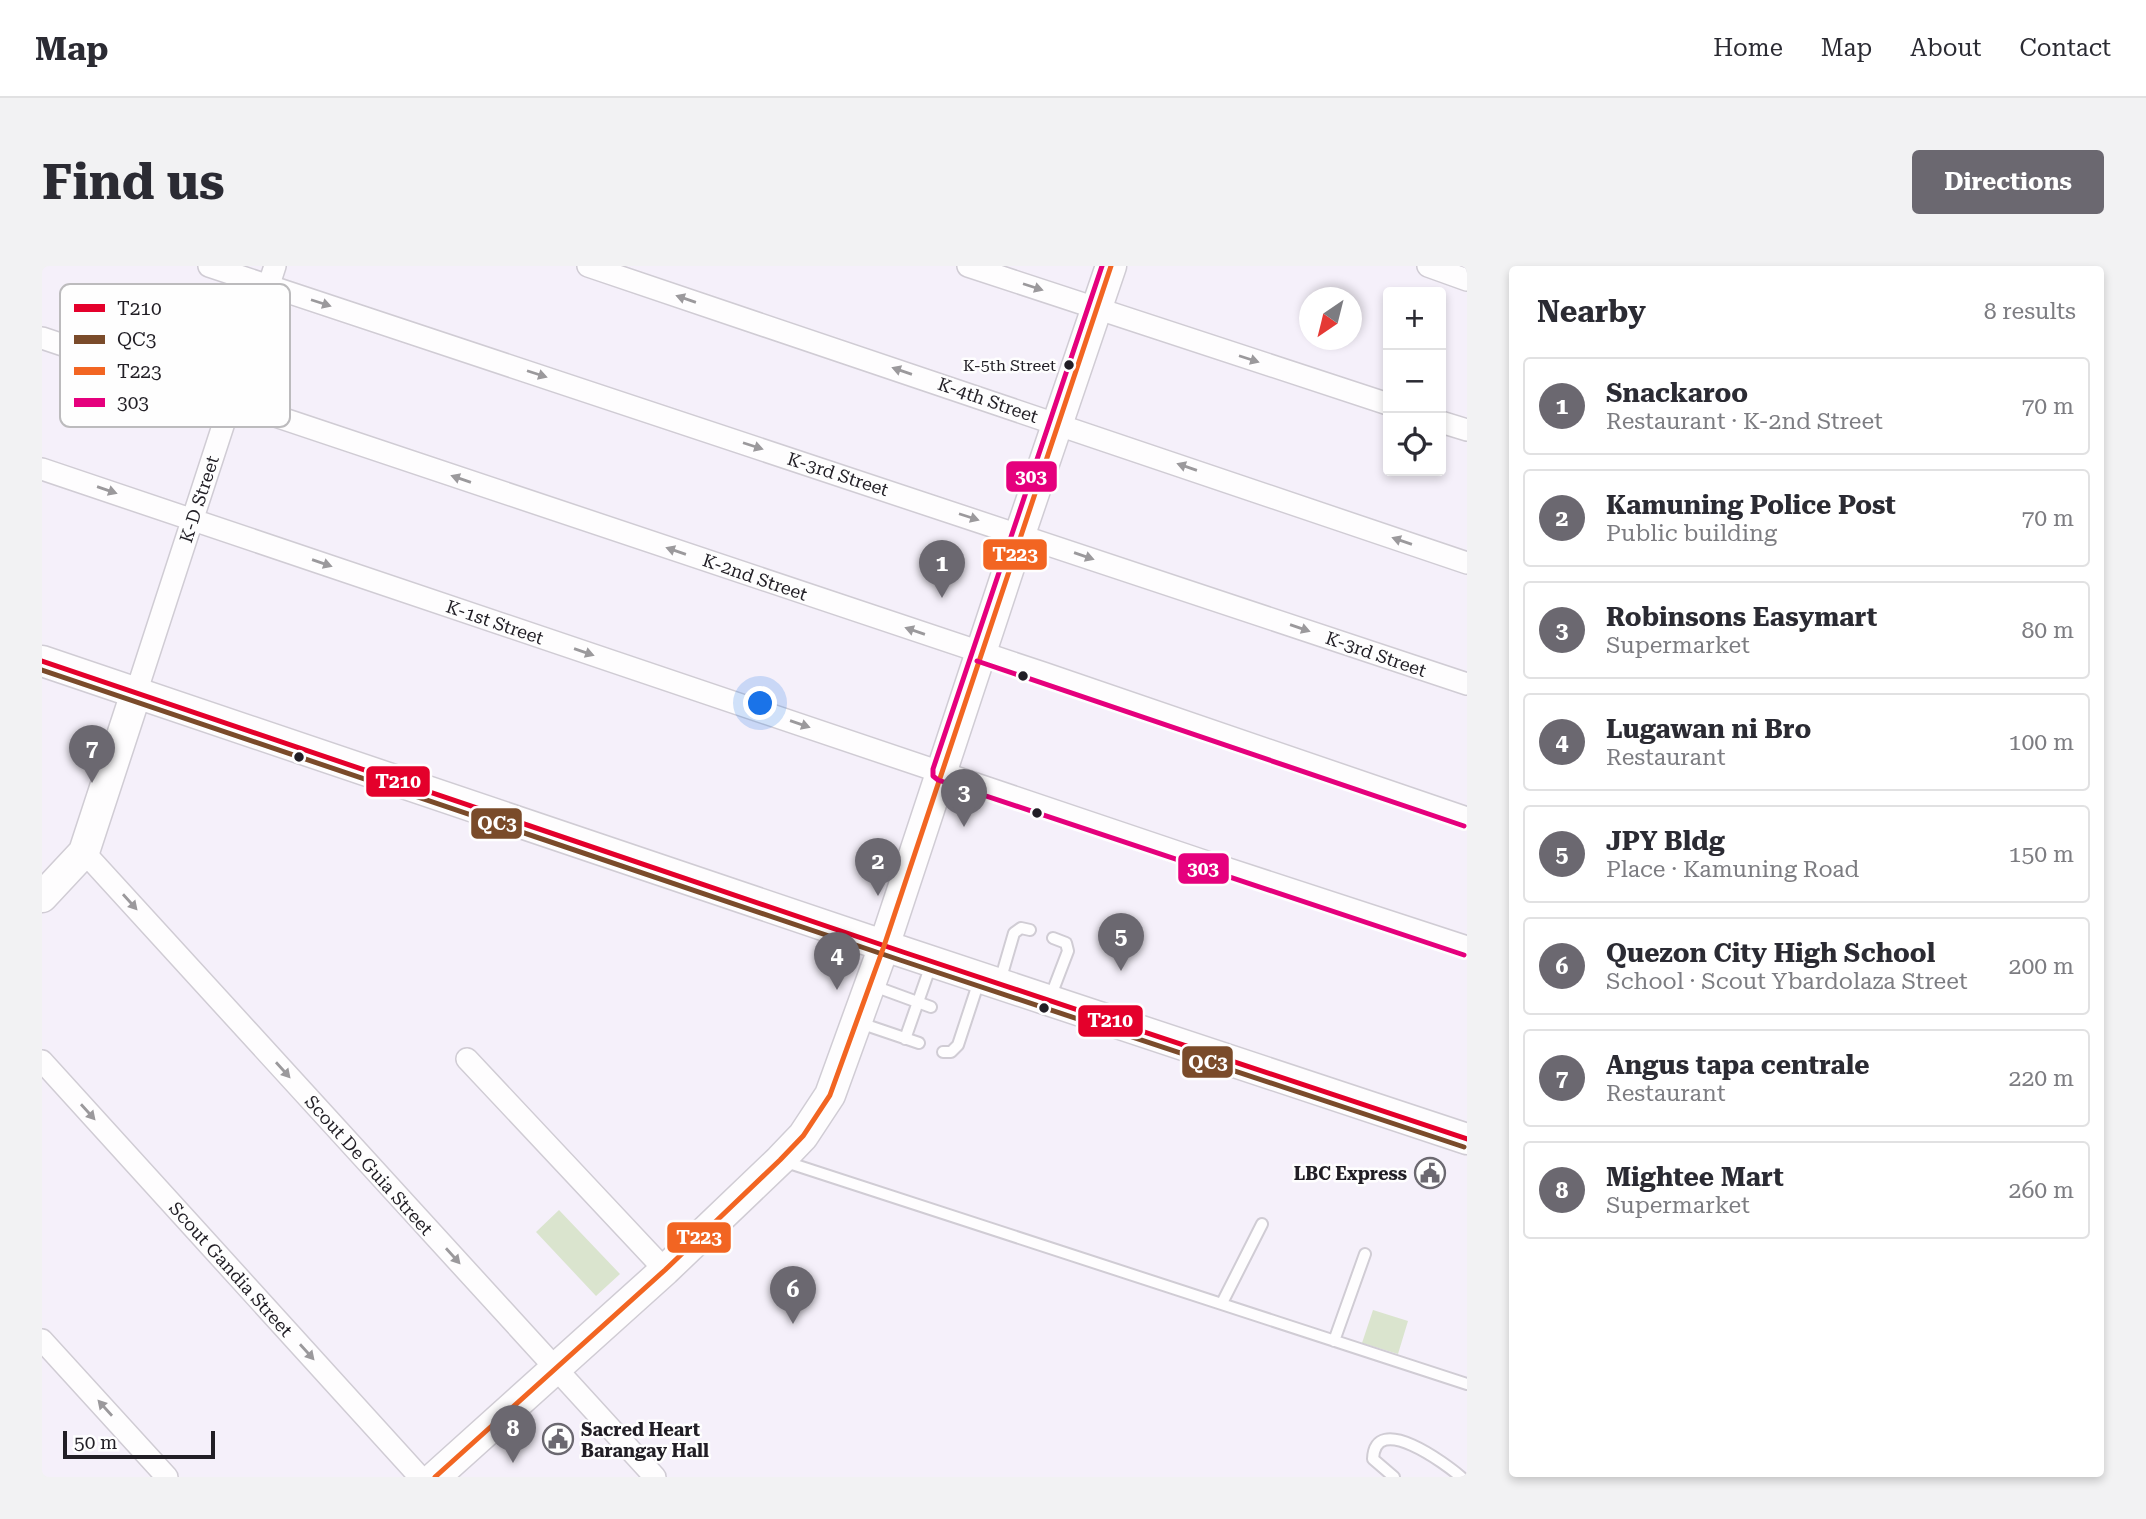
<!DOCTYPE html>
<meta charset="utf-8">
<style>
:root{--surface:#fff;--page:#f2f2f3;--text:#2b2b33;--muted:#7c7c81;--line:#e1e1e2;--accent:#6b6870}
body{margin:0;font-family:"Roboto Serif",serif;background:var(--page);color:var(--text)}
.controls{position:absolute;right:21px;top:21px;display:grid;overflow:hidden;border-radius:7px;box-shadow:0 4px 10px #0003}
.controls button{width:63px;height:63px;display:grid;place-items:center;padding:0;border:0;border-bottom:2px solid var(--line);background:var(--surface);color:var(--text);font:35px sans-serif}
.compass{position:absolute;left:1257px;top:21px;width:63px;height:63px;border-radius:50%;background:var(--surface);box-shadow:0 4px 10px #0003;rotate:215deg}
.scale{position:absolute;left:21px;bottom:18px;width:152px;box-sizing:border-box;padding-left:7px;border:4px solid #211e25;border-top:0;font-size:19px;line-height:24px;white-space:nowrap;color:#211e25;-webkit-text-stroke:5px #fefefe;paint-order:stroke}
.you{position:absolute;left:719px;top:438px;width:24px;height:24px;margin:-18px;border:5px solid #fff;border-radius:50%;background:#1a73e8;box-shadow:0 0 0 10px #1a73e833}
.badge{display:grid;place-items:center;width:46px;height:46px;border-radius:50%;background:var(--accent);color:#fff;font-size:23px;font-weight:700}
.pin{position:absolute;translate:-50% -58px;filter:drop-shadow(0 2px 4px #0008)}
.pin::after{content:'';position:absolute;top:37px;width:24px;height:21px;background:inherit;clip-path:polygon(0 0,100% 0,50% 100%)}
.list{margin:0;padding:0;list-style:none}
h2{display:flex;justify-content:space-between;align-items:center;height:91px;margin:0;padding:0 28px;font-size:30px}
h2 small{font-size:23px;font-weight:400;color:var(--muted)}
.list li{display:grid;grid-template-columns:46px 1fr auto;gap:21px;align-items:center;box-sizing:border-box;height:98px;margin:0 14px 14px;padding:0 14px;border:2px solid var(--line);border-radius:7px}
.list b{display:block;font-size:26px;white-space:nowrap}
.list p{margin:0;font-size:23px;white-space:nowrap;color:var(--muted)}
.list em{font-size:23px;font-style:normal;color:var(--muted)}
.icon{flex:none;width:38px;height:38px;fill:none;stroke:currentColor;stroke-width:2;stroke-linecap:round;stroke-linejoin:round}
.map{position:relative;flex:none;width:1425px;height:1211px;overflow:hidden;border-radius:7px}
header{display:flex;align-items:center;gap:42px;box-sizing:border-box;height:98px;padding:0 35px;background:var(--surface);border-bottom:2px solid var(--line)}
header strong{font-size:33px}
nav{display:flex;gap:38px;margin-inline-start:auto;font-size:24px}
.intro{display:flex;align-items:center;justify-content:space-between;box-sizing:border-box;height:168px;padding:0 42px}
h1{margin:0;font-size:49px}
.button{padding:18px 32px;border-radius:7px;background:var(--accent);color:#fff;font-size:24px;font-weight:700}
main{display:flex;gap:42px;padding:0 42px}
aside{flex:1;background:var(--surface);border-radius:7px;box-shadow:0 4px 10px #0003}
.map>svg:first-child{display:block}
.green{fill:#dae4ce}
.lines{fill:none;stroke-linecap:round;stroke-linejoin:round}
.lane-casing{stroke:#d0ccd4;stroke-width:14}
.street-casing{stroke:#d0ccd4;stroke-width:24}
.secondary-casing{stroke:#d0ccd4;stroke-width:33}
.lane{stroke:#fefdfe;stroke-width:10}
.street{stroke:#fefdfe;stroke-width:21}
.secondary{stroke:#fefdfe;stroke-width:30}
.bus-1-casing{stroke:#fefefe;stroke-width:10}
.bus-2-casing{stroke:#fefefe;stroke-width:10}
.bus-3-casing{stroke:#fefefe;stroke-width:10}
.bus-4-casing{stroke:#fefefe;stroke-width:10}
.bus-1{stroke:#e4002b;stroke-width:5}
.bus-2{stroke:#7a4b2a;stroke-width:5}
.bus-3{stroke:#f26522;stroke-width:5}
.bus-4{stroke:#e5007d;stroke-width:5}
.oneway{fill:#9b999c}
.bus-dot{fill:#211e25;stroke:#fefefe;stroke-width:2.5}
.labels{text-anchor:middle;dominant-baseline:central;stroke-width:5;stroke-linejoin:round;paint-order:stroke}
.bus-label{font-size:16px;fill:#211e25;stroke:#fefefe;text-anchor:end}
.street-label{font-size:18px;fill:#211e25;stroke:#fefefe}
.poi-label{font-size:18px;font-weight:bold;fill:#211e25;stroke:#fefefe;text-anchor:end}
.key{fill:#fefefe;stroke:#bcbbbd;stroke-width:2}
.key-label{font-size:19px;fill:#211e25}
.line-badge{stroke:#fefefe;stroke-width:2.5}
.badge-label{font-size:19px;text-anchor:middle;font-weight:bold;fill:#fff}
</style>
<header>
<strong>Map</strong>
<nav><a>Home</a><a>Map</a><a>About</a><a>Contact</a></nav>
</header>
<div class="intro"><h1>Find us</h1><a class="button">Directions</a></div>
<main>
<div class="map">
<svg width="1425" height="1211" viewBox="0 0 1425 1211">
<rect width="100%" height="100%" fill="#f5f0fa"/>
<!-- green -->
<path class="green" d="M517,944L578,1008L554,1030L494,966Z
M1331,1044L1366,1055L1356,1088L1320,1077Z"/>
<g class="lines">
<!-- lane casing -->
<g class="lane-casing">
<path id="lane" d="M958,715L972,667L979,662L988,664
M829,719L889,741
M1008,732L1026,685L1024,677L1011,672
M818,757L877,777
M863,773L890,696
M901,786H909L916,779L938,712
M741,895L1425,1118
M1180,1037L1220,958
M1292,1075L1323,988
M1352,1211L1331,1193C1333,1145 1404,1198 1419,1211"/>
</g>
<!-- street casing -->
<g class="street-casing">
<path id="street" d="M167,0L1425,418
M546,0L1425,297
M926,0L1346,138
M1386,0L1425,14
M0,72L1001,407L1425,552
M1399,156L1425,164
M0,203L1162,595L1425,681
M94,427L233,0
M42,586L613,1211
M425,793L623,1004
M0,795L378,1211
M0,1074L125,1211"/>
</g>
<!-- secondary casing -->
<g class="secondary-casing">
<path id="secondary" d="M0,395L861,686L1425,873
M0,631L42,586L94,427
M393,1211L623,1004L738,894L761,870L788,829L842,680L978,268L1069,0"/>
</g>
<!-- lane -->
<use href="#lane" class="lane"/>
<!-- street -->
<use href="#street" class="street"/>
<!-- secondary -->
<use href="#secondary" class="secondary"/>
<!-- bus-1 casing -->
<g class="bus-1-casing">
<path id="bus-1" d="M0,395L861,686L1425,873"/>
</g>
<!-- bus-2 casing -->
<g class="bus-2-casing">
<path id="bus-2" d="M0,404L858,694L1422,881"/>
</g>
<!-- bus-3 casing -->
<g class="bus-3-casing">
<path id="bus-3" d="M393,1211L623,1004L738,894L761,870L788,829L842,680L1069,0"/>
</g>
<!-- bus-4 casing -->
<g class="bus-4-casing">
<path id="bus-4" d="M1060,0L891,503V510L896,514L1422,689
M935,395L1422,560"/>
</g>
<!-- bus-1 -->
<use href="#bus-1" class="bus-1"/>
<!-- bus-2 -->
<use href="#bus-2" class="bus-2"/>
<!-- bus-3 -->
<use href="#bus-3" class="bus-3"/>
<!-- bus-4 -->
<use href="#bus-4" class="bus-4"/>
</g>
<!-- one-way arrows -->
<defs><path id="oneway-solid" d="M-6-.8H1V-3.2L6.5 0L1 3.2V.8H-6Z" transform="scale(1.75)"/></defs>
<g class="oneway">
<use href="#oneway-solid" transform="translate(991 21) rotate(18)"/>
<use href="#oneway-solid" transform="translate(644 33) rotate(-161)"/>
<use href="#oneway-solid" transform="translate(279 37) rotate(18)"/>
<use href="#oneway-solid" transform="translate(1207 93) rotate(18)"/>
<use href="#oneway-solid" transform="translate(860 105) rotate(-161)"/>
<use href="#oneway-solid" transform="translate(495 108) rotate(18)"/>
<use href="#oneway-solid" transform="translate(711 180) rotate(18)"/>
<use href="#oneway-solid" transform="translate(1145 201) rotate(-161)"/>
<use href="#oneway-solid" transform="translate(419 213) rotate(-161)"/>
<use href="#oneway-solid" transform="translate(65 224) rotate(19)"/>
<use href="#oneway-solid" transform="translate(927 251) rotate(18)"/>
<use href="#oneway-solid" transform="translate(1360 275) rotate(-161)"/>
<use href="#oneway-solid" transform="translate(634 285) rotate(-161)"/>
<use href="#oneway-solid" transform="translate(1042 290) rotate(19)"/>
<use href="#oneway-solid" transform="translate(280 297) rotate(19)"/>
<use href="#oneway-solid" transform="translate(1258 362) rotate(19)"/>
<use href="#oneway-solid" transform="translate(873 365) rotate(-161)"/>
<use href="#oneway-solid" transform="translate(542 386) rotate(19)"/>
<use href="#oneway-solid" transform="translate(758 458) rotate(19)"/>
<use href="#oneway-solid" transform="translate(88 636) rotate(48)"/>
<use href="#oneway-solid" transform="translate(241 804) rotate(48)"/>
<use href="#oneway-solid" transform="translate(46 846) rotate(48)"/>
<use href="#oneway-solid" transform="translate(411 990) rotate(48)"/>
<use href="#oneway-solid" transform="translate(265 1086) rotate(48)"/>
<use href="#oneway-solid" transform="translate(63 1142) rotate(-132)"/>
</g>
<!-- icons -->
<defs>
<g id="civic-ring" transform="scale(1.575)"><circle r="9.5" fill="#fefefe" stroke="#6b6870" stroke-width="1.5"/><path d="M-.6-6.5H3V-4.5H.6V-3L4-1V1h2V6H-6V1h2V-1L-.6-3ZM-1.2 2.5V6h2.4V2.5Z" fill="#6b6870"/></g>
</defs>
<g fill-rule="evenodd">
<use href="#civic-ring" x="1388" y="907"/>
<use href="#civic-ring" x="516" y="1173"/>
</g>
<!-- markers -->
<g class="bus-dot">
<circle cx="1027" cy="99" r="6"/>
<circle cx="981" cy="410" r="6"/>
<circle cx="257" cy="491" r="6"/>
<circle cx="995" cy="547" r="6"/>
<circle cx="1002" cy="742" r="6"/>
</g>
<g class="labels">
<!-- bus labels -->
<g class="bus-label">
<text x="1014" y="99">K-5th Street</text>
</g>
<!-- street labels -->
<g class="street-label">
<text transform="translate(946 134) rotate(19)">K-4th Street</text>
<text transform="translate(796 208) rotate(18)">K-3rd Street</text>
<text transform="translate(157 233) rotate(-72)">K-D Street</text>
<text transform="translate(713 311) rotate(19)">K-2nd Street</text>
<text transform="translate(453 356) rotate(19)">K-1st Street</text>
<text transform="translate(1334 388) rotate(19)">K-3rd Street</text>
<text transform="translate(327 899) rotate(48)">Scout De Guia Street</text>
<text transform="translate(189 1003) rotate(48)">Scout Gandia Street</text>
</g>
<!-- poi labels -->
<g class="poi-label">
<text x="1365" y="907">LBC Express</text>
<text x="539" y="1163" text-anchor="start">Sacred Heart<tspan x="539" dy="21">Barangay Hall</tspan></text>
</g>
</g>
<!-- legend -->
<rect x="18" y="18" width="230" height="143" rx="10" class="key"/>
<rect x="32" y="38" width="31" height="8" fill="#e4002b"/>
<rect x="32" y="69" width="31" height="9" fill="#7a4b2a"/>
<rect x="32" y="101" width="31" height="8" fill="#f26522"/>
<rect x="32" y="132" width="31" height="9" fill="#e5007d"/>
<g class="key-label">
<text x="75" y="49">T210</text>
<text x="75" y="80">QC3</text>
<text x="75" y="112">T223</text>
<text x="75" y="143">303</text>
</g>
<g class="line-badge">
<rect x="963" y="194" width="53" height="33" rx="7" fill="#e5007d"/>
<rect x="940" y="272" width="66" height="33" rx="7" fill="#f26522"/>
<rect x="323" y="499" width="66" height="33" rx="7" fill="#e4002b"/>
<rect x="428" y="541" width="53" height="33" rx="7" fill="#7a4b2a"/>
<rect x="1135" y="586" width="53" height="33" rx="7" fill="#e5007d"/>
<rect x="1035" y="738" width="67" height="34" rx="7" fill="#e4002b"/>
<rect x="1139" y="779" width="53" height="34" rx="7" fill="#7a4b2a"/>
<rect x="624" y="955" width="66" height="33" rx="7" fill="#f26522"/>
</g>
<g class="badge-label">
<text x="989" y="217">303</text>
<text x="973" y="295">T223</text>
<text x="356" y="522">T210</text>
<text x="455" y="564">QC3</text>
<text x="1161" y="609">303</text>
<text x="1068" y="761">T210</text>
<text x="1166" y="803">QC3</text>
<text x="657" y="978">T223</text>
</g>
</svg>
<div class="controls">
<button>+</button>
<button>−</button>
<button><svg class="icon" aria-label="locate" viewBox="0 0 24 24"><circle cx="12" cy="12" r="6"/><path d="M12 2v4M12 18v4M2 12h4M18 12h4"/></svg></button>
</div>
<svg class="compass" viewBox="-18 -18 36 36"><path d="M0-13l5 13h-10z" fill="#e53935"/><path d="M0 13l5-13h-10z" fill="#7c7c81"/></svg>
<div class="scale">50 m</div>
<div class="you"></div>
<div class="pin badge" style="left:900px;top:332px">1</div>
<div class="pin badge" style="left:836px;top:630px">2</div>
<div class="pin badge" style="left:922px;top:561px">3</div>
<div class="pin badge" style="left:795px;top:724px">4</div>
<div class="pin badge" style="left:1079px;top:705px">5</div>
<div class="pin badge" style="left:751px;top:1058px">6</div>
<div class="pin badge" style="left:50px;top:517px">7</div>
<div class="pin badge" style="left:471px;top:1197px">8</div>
</div>
<aside>
<h2>Nearby<small>8 results</small></h2>
<ul class="list">
<li><span class="badge">1</span><div><b>Snackaroo</b><p>Restaurant · K-2nd Street</p></div><em>70 m</em></li>
<li><span class="badge">2</span><div><b>Kamuning Police Post</b><p>Public building</p></div><em>70 m</em></li>
<li><span class="badge">3</span><div><b>Robinsons Easymart</b><p>Supermarket</p></div><em>80 m</em></li>
<li><span class="badge">4</span><div><b>Lugawan ni Bro</b><p>Restaurant</p></div><em>100 m</em></li>
<li><span class="badge">5</span><div><b>JPY Bldg</b><p>Place · Kamuning Road</p></div><em>150 m</em></li>
<li><span class="badge">6</span><div><b>Quezon City High School</b><p>School · Scout Ybardolaza Street</p></div><em>200 m</em></li>
<li><span class="badge">7</span><div><b>Angus tapa centrale</b><p>Restaurant</p></div><em>220 m</em></li>
<li><span class="badge">8</span><div><b>Mightee Mart</b><p>Supermarket</p></div><em>260 m</em></li>
</ul>
</aside>
</main>
